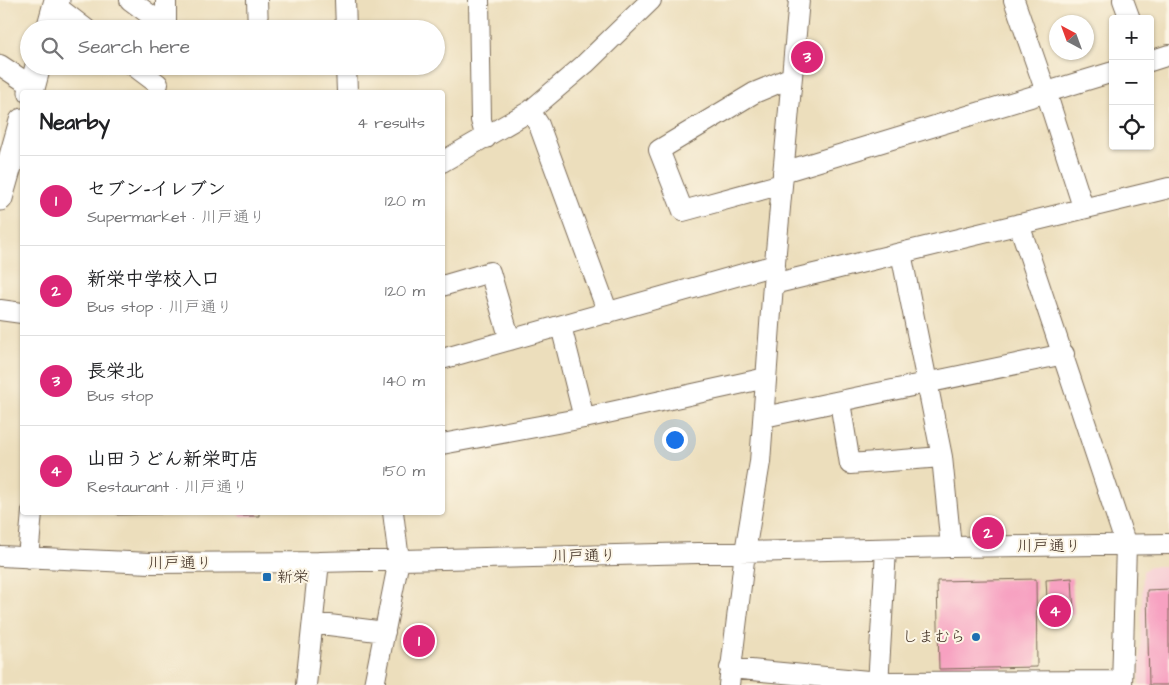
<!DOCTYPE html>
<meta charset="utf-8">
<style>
:root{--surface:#fff;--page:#f6f6f6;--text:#202124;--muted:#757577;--line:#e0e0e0;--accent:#db2777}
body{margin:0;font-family:"Architects Daughter","Klee One",sans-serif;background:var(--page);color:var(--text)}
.controls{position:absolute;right:15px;top:15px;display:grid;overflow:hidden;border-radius:5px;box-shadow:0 1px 4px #0004}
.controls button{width:45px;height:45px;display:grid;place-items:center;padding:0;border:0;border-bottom:1px solid var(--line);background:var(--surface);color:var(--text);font:25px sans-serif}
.compass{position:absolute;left:1049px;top:15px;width:45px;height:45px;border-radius:50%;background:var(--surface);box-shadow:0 1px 4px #0004;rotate:319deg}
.you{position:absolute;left:674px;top:439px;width:18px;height:18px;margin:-12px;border:4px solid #fff;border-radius:50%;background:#1a73e8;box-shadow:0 0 0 8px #1a73e833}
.badge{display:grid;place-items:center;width:32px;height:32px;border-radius:50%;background:var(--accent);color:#fff;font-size:16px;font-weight:700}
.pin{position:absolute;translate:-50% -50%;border:2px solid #fff;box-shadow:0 1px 5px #0006}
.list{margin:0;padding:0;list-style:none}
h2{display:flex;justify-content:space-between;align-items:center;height:65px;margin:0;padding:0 20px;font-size:21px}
h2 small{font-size:16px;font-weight:400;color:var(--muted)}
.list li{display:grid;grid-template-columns:32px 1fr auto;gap:15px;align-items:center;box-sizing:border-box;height:90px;padding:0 20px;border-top:1px solid var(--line)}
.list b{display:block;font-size:19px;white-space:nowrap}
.list p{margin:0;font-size:16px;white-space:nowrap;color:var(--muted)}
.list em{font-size:16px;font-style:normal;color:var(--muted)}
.icon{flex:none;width:28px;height:28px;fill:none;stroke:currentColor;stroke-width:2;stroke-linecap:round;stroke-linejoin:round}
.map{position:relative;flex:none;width:1169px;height:685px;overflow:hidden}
.search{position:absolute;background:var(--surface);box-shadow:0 1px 4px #0004;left:20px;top:20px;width:425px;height:55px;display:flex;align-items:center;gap:12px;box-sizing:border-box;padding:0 18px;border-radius:28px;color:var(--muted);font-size:19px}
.panel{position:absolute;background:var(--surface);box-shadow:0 1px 4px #0004;left:20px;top:90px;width:425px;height:425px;border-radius:5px}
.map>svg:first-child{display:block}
.built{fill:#f7cfd5}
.building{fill:#f7a1c1}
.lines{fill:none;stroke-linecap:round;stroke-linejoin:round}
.minor-casing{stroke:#796955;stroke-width:22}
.major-casing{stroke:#796955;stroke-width:27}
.minor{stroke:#fff;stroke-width:20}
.major{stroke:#fff;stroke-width:25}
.poi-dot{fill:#1f6fb2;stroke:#fcf5e5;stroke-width:2}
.labels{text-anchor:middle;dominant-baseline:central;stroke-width:4;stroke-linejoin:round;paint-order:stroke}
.street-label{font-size:16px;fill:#3b2a1e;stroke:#fcf5e5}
.poi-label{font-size:16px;fill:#3b2a1e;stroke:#fcf5e5;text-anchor:start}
</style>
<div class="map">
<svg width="1169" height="685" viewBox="0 0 1169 685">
<rect width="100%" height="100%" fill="#fcf5e5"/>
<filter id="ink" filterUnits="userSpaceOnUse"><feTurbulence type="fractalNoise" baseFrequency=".02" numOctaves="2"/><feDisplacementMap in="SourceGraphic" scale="10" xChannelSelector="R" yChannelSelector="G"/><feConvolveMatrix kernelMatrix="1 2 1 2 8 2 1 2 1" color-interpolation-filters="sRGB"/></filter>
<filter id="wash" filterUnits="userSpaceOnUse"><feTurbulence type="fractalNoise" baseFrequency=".0096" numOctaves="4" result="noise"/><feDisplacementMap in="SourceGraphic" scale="20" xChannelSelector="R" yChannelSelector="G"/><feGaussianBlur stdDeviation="1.12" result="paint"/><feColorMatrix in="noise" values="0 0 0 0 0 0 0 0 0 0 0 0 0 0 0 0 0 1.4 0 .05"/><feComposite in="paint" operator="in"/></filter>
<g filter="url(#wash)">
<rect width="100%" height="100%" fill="#ecdebc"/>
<!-- built -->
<path class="built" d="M1150,566H1169V685H1139L1143,571Z"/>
<g id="blocks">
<!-- building -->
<path class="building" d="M117,512H161V514L117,515Z
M240,512H259V516H240Z
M1072,578L1074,615L1048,617L1046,580Z
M1036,579L1037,667L939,669L937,581Z
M1169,589V685H1149L1147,590Z"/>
</g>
</g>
<g filter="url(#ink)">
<use href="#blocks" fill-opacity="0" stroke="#796955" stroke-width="1"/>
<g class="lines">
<!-- minor casing -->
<g class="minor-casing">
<path id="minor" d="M130,0L165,26
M166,0V29
M257,0L258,29
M345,0L346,29
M479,0L481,120L486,138
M1014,0L1046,92L1083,207
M1123,0L1130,19
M56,6L86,29
M1150,61L1169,55
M0,65L21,79L34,83
M134,66L158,84
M346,66L347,92
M530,111L539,125L608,313
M442,162L530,111L585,64L651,0
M783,172L1113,72
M782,184L683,211L659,150L754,93L792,77
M1019,224L1126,545L1122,685
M901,253L942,457L951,547
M773,284L1169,188
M442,286L490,272L510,340
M0,310L22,313
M561,326L584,418
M442,359L775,265
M840,402L850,464L942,457
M764,417L1064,354
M442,444L584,418L766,378
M0,556L150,563L319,562L951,547L1169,544
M28,558L32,512
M313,623L385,632
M730,668L879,682L1122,681
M306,685L319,562
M374,685L399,560L393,512
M729,685L745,552L760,462L773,284L799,0
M878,685L886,550"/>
</g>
<!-- major casing -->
<g class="major-casing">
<path id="major" d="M49,29L57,0
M31,92L38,66
M0,198L22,121"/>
</g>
<!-- minor -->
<use href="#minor" class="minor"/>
<!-- major -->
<use href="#major" class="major"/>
</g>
</g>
<!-- markers -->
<g class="poi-dot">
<rect x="262" y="572" width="10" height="10" rx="2.5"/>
<circle cx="976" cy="637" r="5"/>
</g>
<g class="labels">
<!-- street labels -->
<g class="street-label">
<text x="1049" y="546">川戸通り</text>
<text transform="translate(584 556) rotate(-1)">川戸通り</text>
<text x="180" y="563">川戸通り</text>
</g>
<!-- poi labels -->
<g class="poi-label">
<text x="277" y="577">新栄</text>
<text x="966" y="637" text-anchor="end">しまむら</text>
</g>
</g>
</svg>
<div class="controls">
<button>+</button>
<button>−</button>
<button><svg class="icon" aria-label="locate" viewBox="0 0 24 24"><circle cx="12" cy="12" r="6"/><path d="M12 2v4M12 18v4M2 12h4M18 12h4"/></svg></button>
</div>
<svg class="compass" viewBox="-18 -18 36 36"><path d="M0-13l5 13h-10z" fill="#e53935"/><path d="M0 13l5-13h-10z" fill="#757577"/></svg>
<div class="you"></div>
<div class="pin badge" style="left:419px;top:641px">1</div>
<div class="pin badge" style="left:988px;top:533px">2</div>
<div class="pin badge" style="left:807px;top:57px">3</div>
<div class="pin badge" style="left:1055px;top:611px">4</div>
<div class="search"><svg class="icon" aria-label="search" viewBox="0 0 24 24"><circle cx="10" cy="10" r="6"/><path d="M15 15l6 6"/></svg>Search here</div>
<section class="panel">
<h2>Nearby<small>4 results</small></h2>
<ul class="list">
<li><span class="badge">1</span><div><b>セブン-イレブン</b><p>Supermarket · 川戸通り</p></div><em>120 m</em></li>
<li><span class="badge">2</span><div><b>新栄中学校入口</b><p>Bus stop · 川戸通り</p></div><em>120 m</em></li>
<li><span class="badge">3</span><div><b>長栄北</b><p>Bus stop</p></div><em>140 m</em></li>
<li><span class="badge">4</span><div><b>山田うどん新栄町店</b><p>Restaurant · 川戸通り</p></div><em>150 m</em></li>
</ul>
</section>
</div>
